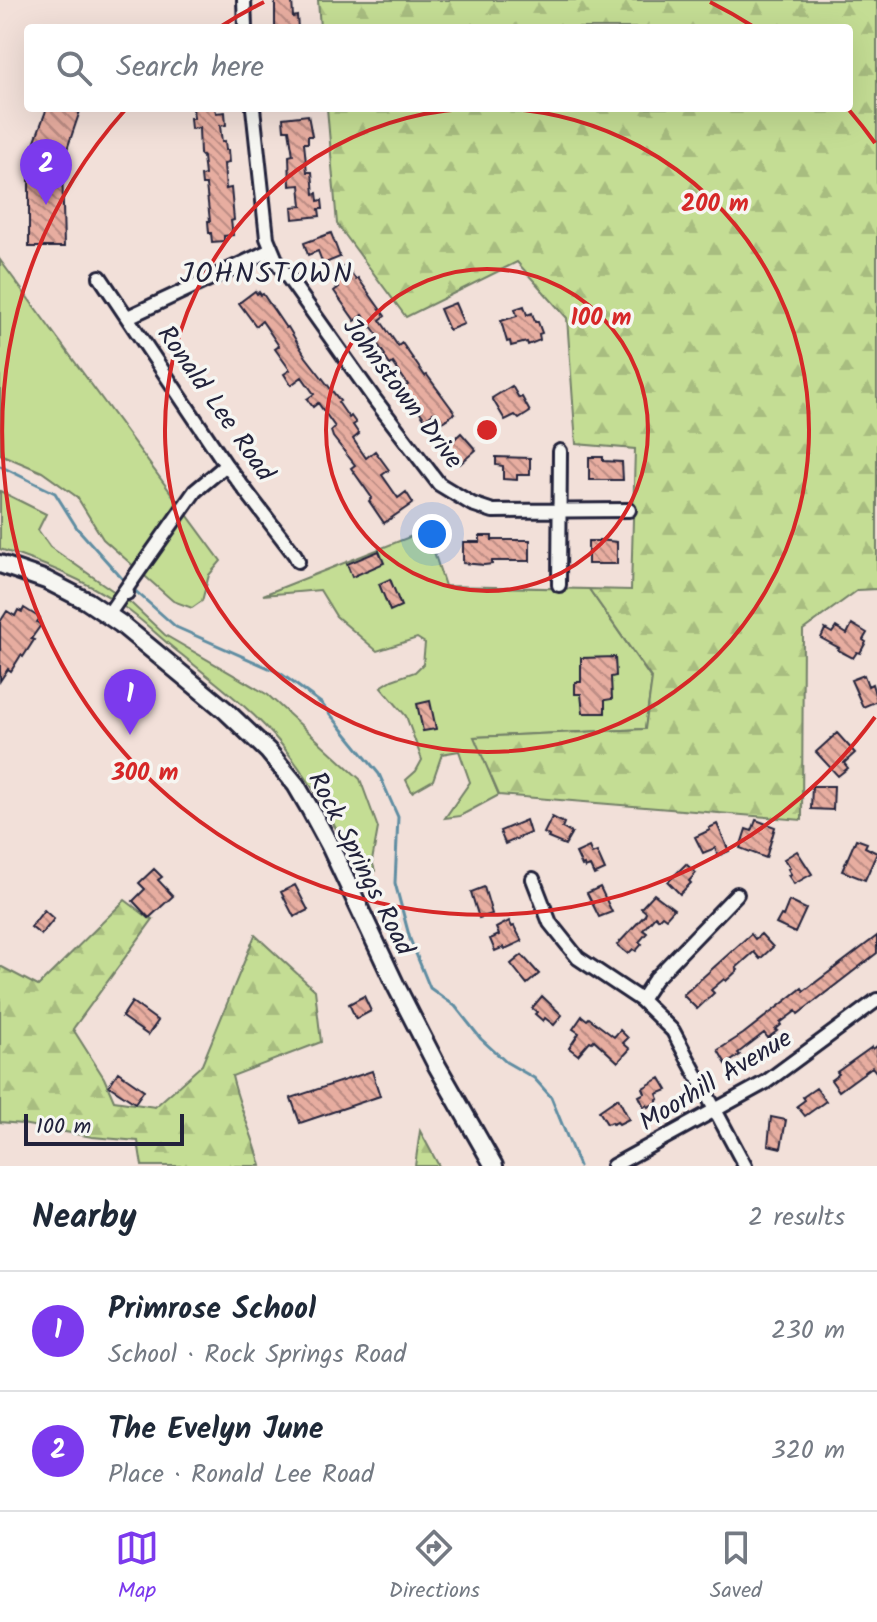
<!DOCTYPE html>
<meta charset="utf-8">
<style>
:root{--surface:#fff;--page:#f2f2f3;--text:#1f2937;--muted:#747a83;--line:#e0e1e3;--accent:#7c3aed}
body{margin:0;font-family:Kalam,sans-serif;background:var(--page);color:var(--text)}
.scale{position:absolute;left:24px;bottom:20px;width:160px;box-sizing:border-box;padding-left:8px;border:4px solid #22223b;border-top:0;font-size:22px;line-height:28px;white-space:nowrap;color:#22223b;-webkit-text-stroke:6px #f6f6f2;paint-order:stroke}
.you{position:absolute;left:432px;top:534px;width:28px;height:28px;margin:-20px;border:6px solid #fff;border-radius:50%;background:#1a73e8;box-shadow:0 0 0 12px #1a73e833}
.badge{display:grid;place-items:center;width:52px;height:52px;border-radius:50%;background:var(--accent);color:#fff;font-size:26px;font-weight:700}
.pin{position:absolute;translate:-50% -66px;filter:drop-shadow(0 2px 4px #0008)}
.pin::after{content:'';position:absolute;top:42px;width:28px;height:24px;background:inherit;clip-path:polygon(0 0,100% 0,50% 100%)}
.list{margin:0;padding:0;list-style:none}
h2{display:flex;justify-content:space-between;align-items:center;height:104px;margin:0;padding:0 32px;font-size:34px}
h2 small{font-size:26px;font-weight:400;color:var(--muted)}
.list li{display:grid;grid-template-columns:52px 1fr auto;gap:24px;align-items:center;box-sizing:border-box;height:120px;padding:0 32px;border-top:2px solid var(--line)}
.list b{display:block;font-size:30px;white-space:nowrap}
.list p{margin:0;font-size:26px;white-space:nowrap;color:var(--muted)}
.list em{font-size:26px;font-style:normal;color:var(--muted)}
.icon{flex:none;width:44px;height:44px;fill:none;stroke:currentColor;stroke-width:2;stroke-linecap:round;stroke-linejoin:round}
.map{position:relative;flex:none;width:877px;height:1166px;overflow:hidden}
.search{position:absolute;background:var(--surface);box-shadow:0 8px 32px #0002;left:24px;right:24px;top:24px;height:88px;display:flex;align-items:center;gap:20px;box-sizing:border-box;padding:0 28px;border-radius:8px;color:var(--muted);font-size:30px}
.sheet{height:344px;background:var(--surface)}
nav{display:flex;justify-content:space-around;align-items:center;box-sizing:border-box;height:112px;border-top:2px solid var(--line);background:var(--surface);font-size:22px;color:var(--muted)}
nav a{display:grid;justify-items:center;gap:4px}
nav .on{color:var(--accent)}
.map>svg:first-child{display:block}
.green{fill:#c4dd94;stroke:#738068;stroke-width:2}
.forest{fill:url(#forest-firs);stroke:#738068;stroke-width:2}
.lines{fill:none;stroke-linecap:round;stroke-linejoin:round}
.stream{stroke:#5f8da2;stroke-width:3}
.building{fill:url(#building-back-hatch);stroke:#22223b;stroke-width:2}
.minor-casing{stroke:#22223b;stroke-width:18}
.tertiary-casing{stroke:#22223b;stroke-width:22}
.minor{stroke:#f6f6f2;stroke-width:12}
.tertiary{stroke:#f6f6f2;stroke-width:16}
.ring{fill:none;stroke:#d62828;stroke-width:4}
.labels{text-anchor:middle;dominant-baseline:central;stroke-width:7;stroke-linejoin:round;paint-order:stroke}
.street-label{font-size:26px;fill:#22223b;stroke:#f6f6f2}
.neighbourhood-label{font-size:28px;letter-spacing:2px;fill:#22223b;stroke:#f6f6f2}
.centre{fill:#d62828;stroke:#f6f6f2;stroke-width:4}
.ring-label{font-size:24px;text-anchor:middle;font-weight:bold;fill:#d62828;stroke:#f6f6f2;stroke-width:7;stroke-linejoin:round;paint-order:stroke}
</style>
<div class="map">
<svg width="877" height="1166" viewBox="0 0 877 1166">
<defs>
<pattern id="forest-firs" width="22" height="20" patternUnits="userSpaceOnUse" patternTransform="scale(2)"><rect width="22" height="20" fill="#c4dd94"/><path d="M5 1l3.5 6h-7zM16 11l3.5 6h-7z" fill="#a8bd80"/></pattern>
<pattern id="building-back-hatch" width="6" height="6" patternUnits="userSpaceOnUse" patternTransform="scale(2)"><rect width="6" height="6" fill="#e7ada0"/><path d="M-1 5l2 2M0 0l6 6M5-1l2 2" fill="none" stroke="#bb8c84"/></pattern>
</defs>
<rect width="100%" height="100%" fill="#f2e0d9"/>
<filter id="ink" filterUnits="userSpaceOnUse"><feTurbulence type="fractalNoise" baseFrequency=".0125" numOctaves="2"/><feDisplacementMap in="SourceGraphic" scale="16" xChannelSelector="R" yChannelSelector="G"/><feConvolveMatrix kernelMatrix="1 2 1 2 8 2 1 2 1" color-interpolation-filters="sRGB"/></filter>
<g filter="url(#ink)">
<!-- green -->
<path class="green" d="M0,260L221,561L209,575L202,601L192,608L173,601L103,539L77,497L42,472L0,454Z
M0,491L46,514L38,530L50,547L132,604L165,635L268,695L360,779L378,828L372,861L375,871L368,874H358C336,826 315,786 281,744C253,710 216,683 182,655C161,639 142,619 121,605C84,579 42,563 0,549Z
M427,530L445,586L589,589L652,680L645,729L475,737L499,795L460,816L445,818L470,782L459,751L442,754L433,780L412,792L406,780L416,771L422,760L406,716L381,687L392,680L415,672L423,664L425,643L417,638L377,651L336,616L320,590L263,595Z"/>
<!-- forest -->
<path class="forest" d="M318,0H877V589L858,590L803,630L802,820L499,795L474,737L645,729L652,679L589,589L631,590L635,449L576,444L567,318L517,262L406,317L337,224L327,108H849V28H320Z
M125,900L149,918L153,919L73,1029L104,1078L114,1101L155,1107L202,1065L255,935L315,990L321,1042L232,1076C239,1107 253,1135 261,1166H142L138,1141L92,1137L22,1124L0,1122V966L38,986Z
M420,1131L439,1166H415Z"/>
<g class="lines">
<!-- stream -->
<path class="stream" d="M0,466L55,493L77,528L126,583
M132,588L176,627L280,673L321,703L379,774L398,817L395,883L410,939L430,988L455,1006L481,1039L506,1062L534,1078L551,1097L579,1166"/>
</g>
<!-- building -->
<path class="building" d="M275,0H292L293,17L297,16L298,28H275Z
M47,108H81L62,164L64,247H29V157Z
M193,108H215L216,113L225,112L226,125L220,126L222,142L225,141L226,150H228L229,163L224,164L226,189L231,188L234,220L231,221L233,235L224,236V241L212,242L211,233H209L208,221H210L206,185H202L201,176L205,175L203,157L200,154L199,128L191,129L190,118H194Z
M308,115L312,136H308V143H304L307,172H312L314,194L317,193L318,201L322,200L323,209H319L320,216L293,219L292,207L302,206L300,185L290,186L289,156L293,155L289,130H284L283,118Z
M331,233L340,257L323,264L318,251L308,255L304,243Z
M346,265L356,280L358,278L385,316L380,320L398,346L402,343L425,376L427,375L455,413L441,423L433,413L425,419L403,388L408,385L393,363L390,365L384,356L385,355L375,340L379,337L363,315L355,321L334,291L339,287L331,276Z
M255,291L257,294L259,292L261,295L263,294L286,328L288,327L306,357L340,401L338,402L349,418L351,416L356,423L353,425L359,434L353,439L366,458L375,451L389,470L382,475L398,498L406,492L413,503L384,523L369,501L372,498L351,468L355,465L333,437L331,431L335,427L318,403L313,407L307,399L314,394L302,377L291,385L284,374L290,370L275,349L279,346L262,321L256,326L239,303Z
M455,303L464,324L449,330L440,309Z
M524,306L527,315L532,313L535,322H538L542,333L539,334L540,340L528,345L527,342L511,346L510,341L507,342L501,321L517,316L515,309Z
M512,386L519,398L522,397L530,412L519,419L515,415L505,420L492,398Z
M461,433L476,450L460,464L451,455L449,451L450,449L447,446Z
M496,457L530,458V475H517V480L503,479V466L496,465Z
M589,457H603V461L622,462L623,480H589Z
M480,536H492V540H530V561H492V564L484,565L463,563V542H480Z
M599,540L617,542V564H588V541H599Z
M379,551L384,563L352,577L347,564Z
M390,579L401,606L390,611L379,584Z
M24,608L40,618L37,622L41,625L31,639L34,640L23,657L21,655L11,671L8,669L0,681V622L7,611L15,616L18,610L22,612Z
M852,624L867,633L863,640L866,642L860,653L857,652L853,658L838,650L839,648L821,638L825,629L832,633L836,627L847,634Z
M615,657L616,676L611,677L612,699L605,700V713H583L581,694H575V682H581V658Z
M864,675L868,686L872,684L877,701L863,707L851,680Z
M430,701L436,729L423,731L417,704Z
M837,733L855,753L844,763L848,768L838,776L816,752Z
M812,786H834L833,810L811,809Z
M552,817L564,823L562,828L572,833L565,845L548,838L549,836L544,833Z
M526,820L530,833L505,844L500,831Z
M756,820L775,827L766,858L740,848L746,829L752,831Z
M717,824L729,851L718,856L715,848L703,853L695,837L710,830L709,828Z
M856,839L867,843L865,847L877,853L865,880L842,871Z
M589,847L592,854L597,852L605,870L594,875L590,866L585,868L584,865L582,866L576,853Z
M797,851L812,874L794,884L788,875L791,874L788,869L790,868L784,859Z
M686,864L696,873L689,881L691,883L680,894L668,882Z
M154,869L162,877L158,880L173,896L149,918L133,901L145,889L139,883Z
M295,885L308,910L294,917L281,892Z
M484,887L492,914L479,918L471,892Z
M600,887L612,912L599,917L587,893Z
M654,894L674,909L666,918L662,915L658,919L655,916L643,930L647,933L639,942L642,944L636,951L633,949L628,954L617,945L645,915L646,912L641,908Z
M789,901L806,909L795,933L776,924L781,915L783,916Z
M44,910L54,919L41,935L31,927Z
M509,921L512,927L514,926L522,941L505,949L504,947L495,951L490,939L499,935L496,928Z
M751,934L755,939L761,934L773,947L760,959L754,952L736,968L738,970L726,981L724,979L711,990L714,993L697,1009L683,995Z
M877,936V953L798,1014L796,1011L780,1023L781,1025L775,1030L777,1031L768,1038L764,1033L738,1053L740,1055L726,1064L718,1050L743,1034L802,988L804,991Z
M522,955L539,974L527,984L511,964Z
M364,996L371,1011L356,1019L349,1004Z
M542,996L562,1015L554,1025L545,1018L543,1021L535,1014L537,1012L532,1008Z
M132,1002L158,1021L148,1035L122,1017Z
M582,1016L587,1020L589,1018L614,1037L620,1030L628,1038L623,1043L630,1049L618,1062L594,1040L592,1042L590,1041L578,1055L569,1048L579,1033L573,1029Z
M877,1046V1073L872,1067L839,1091L831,1080L839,1074L837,1072L872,1047L873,1049Z
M372,1071L380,1096L300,1123L291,1098Z
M118,1072L144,1090L135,1103L109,1086Z
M660,1078L667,1090L657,1094L659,1099L657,1100V1102L648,1107L647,1105L644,1107L639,1096L645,1093L643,1088Z
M816,1088L826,1101L805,1116L797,1106L805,1100L803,1097Z
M618,1098L629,1119L619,1124L617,1122L613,1124L612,1122L607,1124L599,1111Z
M771,1117L786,1120L781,1148L768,1145Z"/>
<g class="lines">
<!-- minor casing -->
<g class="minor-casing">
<path id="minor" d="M244,0L245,28
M253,108L267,238L277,262L375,400L439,484L472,504L493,511L629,510
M100,277L226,465L295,555L298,561
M128,317L271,250
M559,585L560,451
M108,615L126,589L127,593L126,589L195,491L226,465
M533,879L550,923L578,958L641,1000L673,1031L745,1166
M641,1000L655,979L737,894
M613,1166L766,1082L877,1000"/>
</g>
<!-- tertiary casing -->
<g class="tertiary-casing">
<path id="tertiary" d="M0,564L46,580L87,601L121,624L225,710L268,751L296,785L310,809L330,846L396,986L436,1064L494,1166"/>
</g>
<!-- minor -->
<use href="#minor" class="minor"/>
<!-- tertiary -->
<use href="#tertiary" class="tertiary"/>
</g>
</g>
<!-- distance rings -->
<g class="ring">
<circle cx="487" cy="430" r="161"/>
<path d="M490 108A322 322 0 1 1 484 108"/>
<path d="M875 717A483 483 0 1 1 125 110M220 27A483 483 0 0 1 264 2M710 2A483 483 0 0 1 754 27M849 110A483 483 0 0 1 875 143"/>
</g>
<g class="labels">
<!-- street labels -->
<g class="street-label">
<text transform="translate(402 394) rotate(53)">Johnstown Drive</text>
<text transform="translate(215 404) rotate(55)">Ronald Lee Road</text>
<text transform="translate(360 864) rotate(63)">Rock Springs Road</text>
<text transform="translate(716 1081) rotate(-31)">Moorhill Avenue</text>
</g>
<!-- neighbourhood labels -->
<g class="neighbourhood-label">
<text x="267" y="274">JOHNSTOWN</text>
</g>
</g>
<circle cx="487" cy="430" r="12" class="centre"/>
<g class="ring-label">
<text x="715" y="211">200 m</text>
<text x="601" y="325">100 m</text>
<text x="145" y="780">300 m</text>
</g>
</svg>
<div class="scale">100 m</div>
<div class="you"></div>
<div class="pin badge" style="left:130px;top:735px">1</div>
<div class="pin badge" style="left:46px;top:205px">2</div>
<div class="search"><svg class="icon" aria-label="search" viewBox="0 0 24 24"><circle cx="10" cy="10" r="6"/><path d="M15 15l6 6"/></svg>Search here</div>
</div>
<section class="sheet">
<h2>Nearby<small>2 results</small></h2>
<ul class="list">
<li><span class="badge">1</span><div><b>Primrose School</b><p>School · Rock Springs Road</p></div><em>230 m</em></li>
<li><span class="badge">2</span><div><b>The Evelyn June</b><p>Place · Ronald Lee Road</p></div><em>320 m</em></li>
</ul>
</section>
<nav>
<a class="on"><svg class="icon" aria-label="map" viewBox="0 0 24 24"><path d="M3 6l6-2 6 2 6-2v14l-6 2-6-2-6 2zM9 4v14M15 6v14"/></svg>Map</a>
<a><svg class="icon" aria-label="directions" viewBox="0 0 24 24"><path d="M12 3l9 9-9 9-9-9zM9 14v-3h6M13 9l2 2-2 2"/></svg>Directions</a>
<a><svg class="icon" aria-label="saved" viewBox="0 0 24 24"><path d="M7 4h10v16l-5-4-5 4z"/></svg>Saved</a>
</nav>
